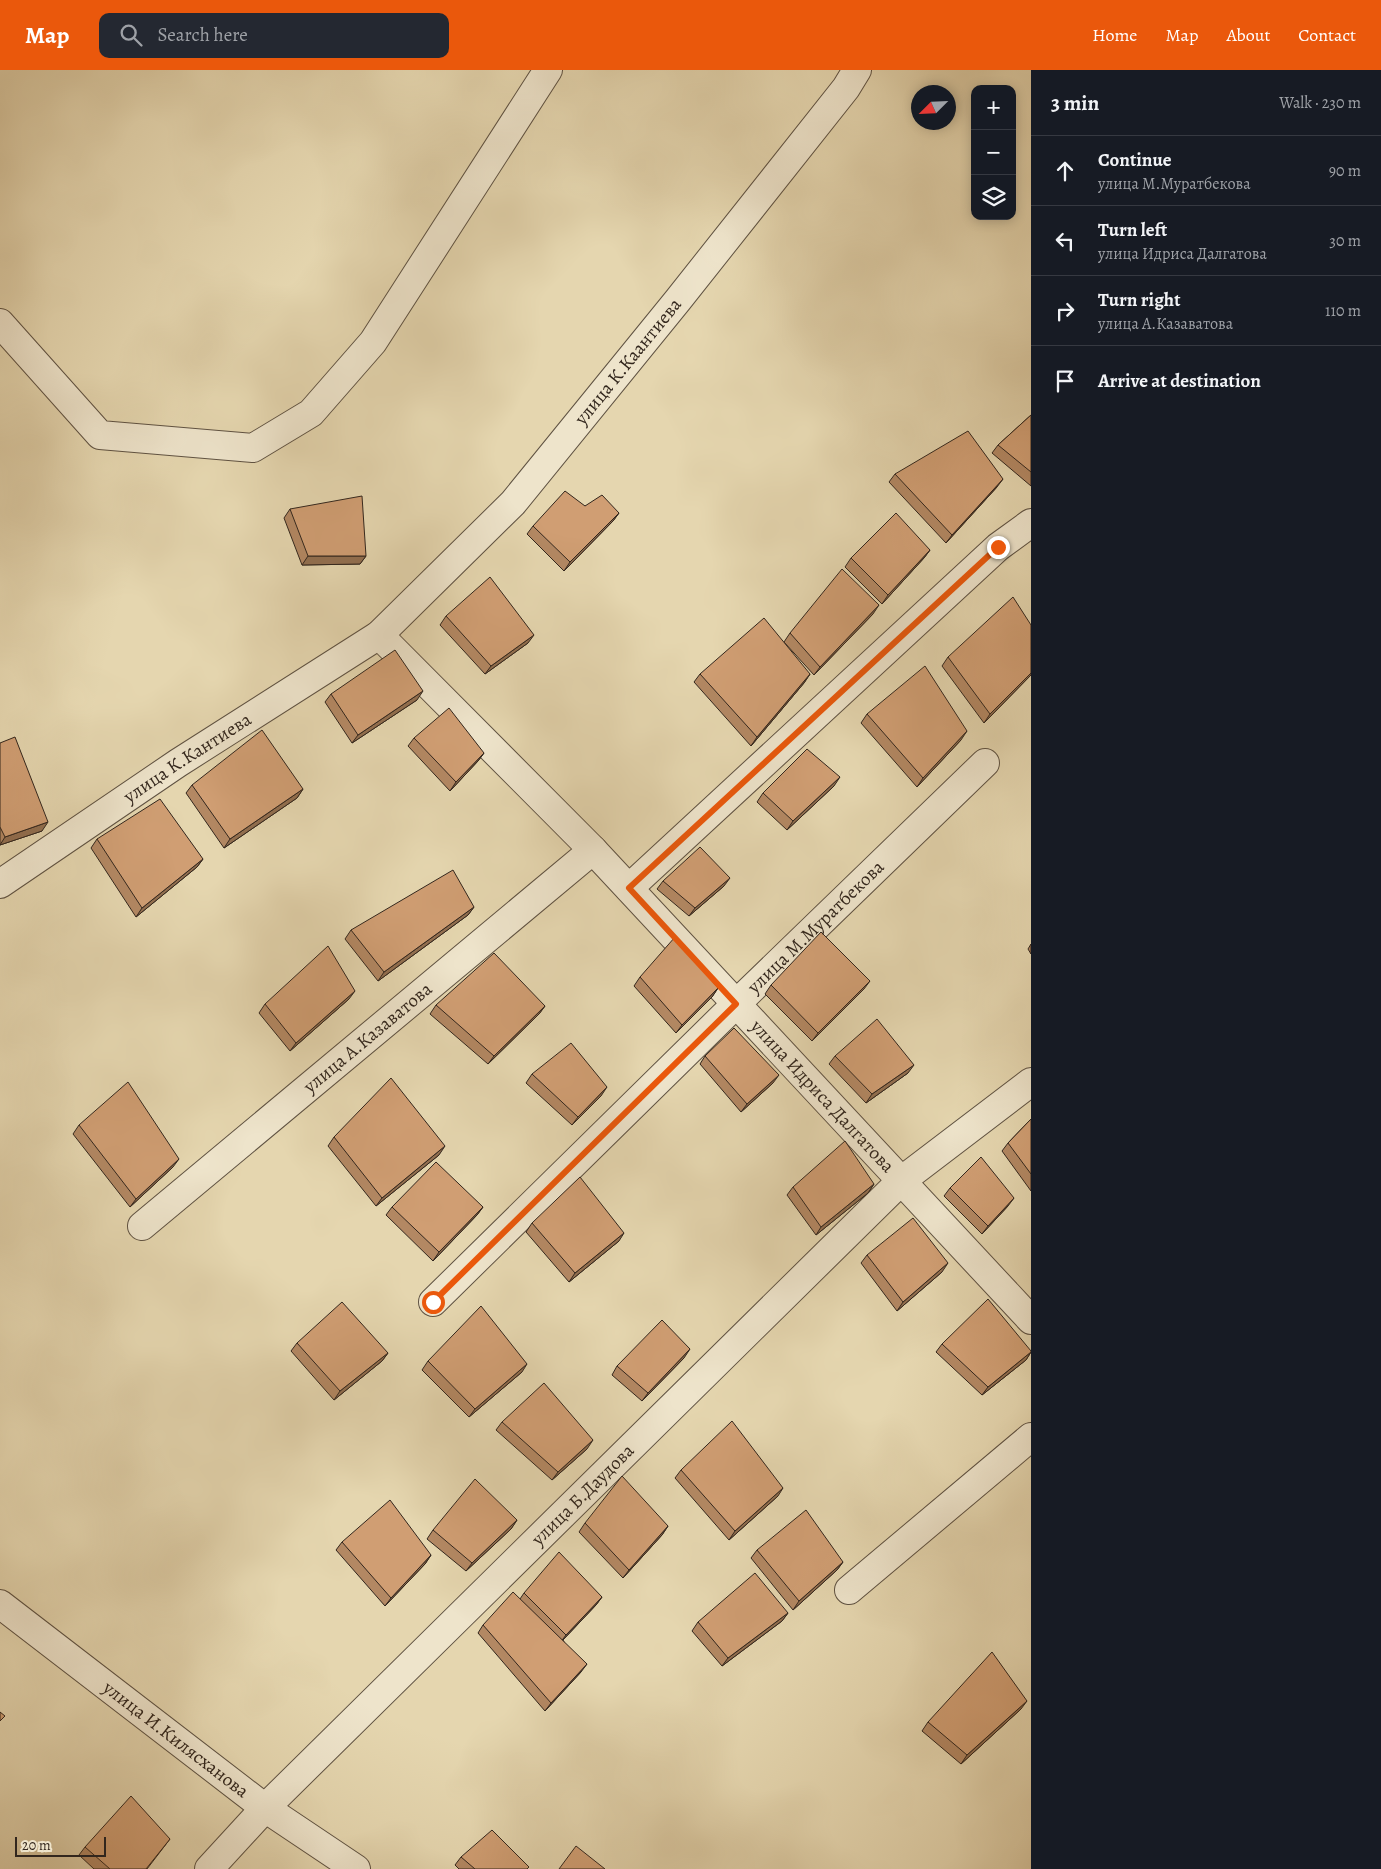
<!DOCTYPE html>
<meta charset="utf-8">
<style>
:root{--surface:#171b24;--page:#242831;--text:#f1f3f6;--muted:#9ea1a6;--line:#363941;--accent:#ea580c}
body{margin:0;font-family:Alegreya,serif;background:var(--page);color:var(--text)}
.controls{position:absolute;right:15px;top:15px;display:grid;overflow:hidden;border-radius:10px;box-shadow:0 2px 12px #0003}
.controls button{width:45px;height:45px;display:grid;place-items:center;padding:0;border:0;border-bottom:1px solid var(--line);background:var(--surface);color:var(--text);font:25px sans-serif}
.compass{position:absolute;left:911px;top:15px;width:45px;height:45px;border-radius:50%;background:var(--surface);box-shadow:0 2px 12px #0003;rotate:246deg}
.scale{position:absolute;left:15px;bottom:12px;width:91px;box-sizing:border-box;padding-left:5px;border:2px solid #32261d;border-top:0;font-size:14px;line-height:18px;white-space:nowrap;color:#32261d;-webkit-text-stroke:4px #eee4cb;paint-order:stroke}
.stop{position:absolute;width:15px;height:15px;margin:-11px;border:4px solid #ea580c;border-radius:50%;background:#fff}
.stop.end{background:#ea580c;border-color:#fff;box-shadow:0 1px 5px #0008}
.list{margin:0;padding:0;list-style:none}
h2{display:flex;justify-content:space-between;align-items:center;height:65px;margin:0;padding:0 20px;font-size:21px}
h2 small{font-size:16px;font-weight:400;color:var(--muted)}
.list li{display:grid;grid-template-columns:32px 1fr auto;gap:15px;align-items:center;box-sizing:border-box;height:70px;padding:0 20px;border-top:1px solid var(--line)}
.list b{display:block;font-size:19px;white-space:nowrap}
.list p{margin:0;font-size:16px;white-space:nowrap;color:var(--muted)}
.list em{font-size:16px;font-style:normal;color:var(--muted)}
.icon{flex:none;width:28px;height:28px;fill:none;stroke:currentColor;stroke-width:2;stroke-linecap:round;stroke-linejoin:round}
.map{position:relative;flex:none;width:1031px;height:1799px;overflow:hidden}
header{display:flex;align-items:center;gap:30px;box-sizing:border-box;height:70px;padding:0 25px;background:var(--accent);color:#fff}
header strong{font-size:24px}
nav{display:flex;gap:28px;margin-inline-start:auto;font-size:18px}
.search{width:350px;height:45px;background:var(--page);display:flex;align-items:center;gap:12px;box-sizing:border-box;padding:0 18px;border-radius:10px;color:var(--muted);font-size:19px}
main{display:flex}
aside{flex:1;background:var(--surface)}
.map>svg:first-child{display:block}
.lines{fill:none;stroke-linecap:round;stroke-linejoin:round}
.minor-casing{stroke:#5f5242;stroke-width:30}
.minor{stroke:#eee4cb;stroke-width:28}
.wall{fill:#b38863;stroke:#32261d}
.shaded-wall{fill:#926f50;stroke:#32261d}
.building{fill:#d09e73;stroke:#32261d}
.route{stroke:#ea580c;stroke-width:6}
.labels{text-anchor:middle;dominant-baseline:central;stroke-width:4;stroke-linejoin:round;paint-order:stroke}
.street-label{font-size:19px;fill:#32261d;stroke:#eee4cb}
</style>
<header>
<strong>Map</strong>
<div class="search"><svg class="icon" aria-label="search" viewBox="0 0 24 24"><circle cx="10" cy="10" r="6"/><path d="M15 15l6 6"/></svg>Search here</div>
<nav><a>Home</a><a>Map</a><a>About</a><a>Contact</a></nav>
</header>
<main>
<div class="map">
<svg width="1031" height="1799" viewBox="0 0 1031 1799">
<rect width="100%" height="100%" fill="#e5d6af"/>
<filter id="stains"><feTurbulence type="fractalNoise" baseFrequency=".004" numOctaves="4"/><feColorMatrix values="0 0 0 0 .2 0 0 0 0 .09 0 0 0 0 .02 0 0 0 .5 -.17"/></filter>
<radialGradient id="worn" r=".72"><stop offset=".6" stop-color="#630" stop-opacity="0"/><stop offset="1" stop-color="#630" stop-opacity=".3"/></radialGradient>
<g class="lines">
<!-- minor casing -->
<g class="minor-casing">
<g id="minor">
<path d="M0,253L100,365L253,378L311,343L373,272L548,0"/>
<path id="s1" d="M379,565L593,780L1031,1250"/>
<path id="s2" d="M0,814L178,693L379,565L513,433L678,230L846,18L857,0"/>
<path d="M629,818L998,477L1031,453"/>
<path id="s3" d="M142,1156L593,780"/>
<path id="s4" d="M433,1232L736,934L985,693"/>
<path d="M849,1520L1031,1367"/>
<path id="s5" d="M0,1534L265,1738L356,1799"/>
<path id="s6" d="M209,1799L265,1738L901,1111L1031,1012"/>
</g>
</g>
<!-- minor -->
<use href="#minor" class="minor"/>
</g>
<!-- wall -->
<path class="wall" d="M1031,345V416L992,383L998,375Z
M895,404L997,417L946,473L889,412Z
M585,436L619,443L613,451L564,501L527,464L533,456Z
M290,439L366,486L360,494L302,495L284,448Z
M930,480L924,488L882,534L845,497L851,488Z
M873,544L814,605L784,572L790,563Z
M446,546L528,573L485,604L440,555Z
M1031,555V605L984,653L942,596L948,587Z
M700,604H810L804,613L751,676L694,612Z
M331,624L417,630L352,673L325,632Z
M867,644L961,670L917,717L861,653Z
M414,668L484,683L478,691L450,721L408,676Z
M0,673L42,761L0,775Z
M192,715L303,719L297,728L224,778L186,723Z
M834,716L787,760L757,732L763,723Z
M97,769L203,789L197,797L136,847L91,778Z
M663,811L724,816L689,846L657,819Z
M474,837L468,845L378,911L345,869L351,860Z
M1031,874V884L1028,879Z
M640,907L718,918L712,927L676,963L634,916Z
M771,915L864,919L812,971L765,924Z
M349,929L290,981L259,943L265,934Z
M436,935L545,936L539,944L488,994L430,944Z
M705,986L773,1013L741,1042L700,994Z
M835,986L908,1003L866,1033L829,994Z
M532,1004L601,1026L572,1055L526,1013Z
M1031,1049V1121L1002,1081L1008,1073Z
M79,1055L173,1097L130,1137L73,1064Z
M334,1067L439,1085L376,1136L328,1076Z
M874,1114L868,1123L816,1165L787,1125L793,1117Z
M950,1118L1008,1136L982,1164L944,1126Z
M392,1137H483L477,1145L433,1191L386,1145Z
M532,1153L619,1171L569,1212L526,1162Z
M867,1185L942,1202L897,1241L861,1193Z
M297,1273L388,1283L382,1291L334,1330L291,1281Z
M942,1274L1031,1282L1026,1290L982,1325L936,1282Z
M684,1288L642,1331L612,1305L617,1296Z
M428,1291L522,1302L469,1347L422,1300Z
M502,1352L587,1379L552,1410L496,1360Z
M681,1400L778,1426L729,1470L675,1408Z
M517,1450L511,1459L466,1501L427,1469L433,1460Z
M585,1453L668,1456L662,1465L623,1508L579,1462Z
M342,1472L431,1485L425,1494L385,1536L336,1480Z
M757,1480L843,1492L837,1500L793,1540L751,1488Z
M524,1523L602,1527L596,1535L563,1570L581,1602L545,1641L478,1563L483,1555L520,1529Z
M788,1543L782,1551L722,1596L692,1561L698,1552Z
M1021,1639L961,1694L922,1661L928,1652Z
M170,1769L147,1799H94L79,1785L85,1777Z
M461,1787L527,1799H459L455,1795Z"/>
<!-- shaded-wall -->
<path class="shaded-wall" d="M1003,409L997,417L946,473L952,465Z
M619,443L613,451L564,501L570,492Z
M930,480L924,488L882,534L888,525Z
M308,486H366L360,494L302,495Z
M879,535L873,544L814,605L820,597Z
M534,565L528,573L485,604L491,596Z
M1031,603V605L984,653L990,644Z
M810,604L804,613L751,676L757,667Z
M423,621L417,630L352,673L358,665Z
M967,661L961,670L917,717L923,708Z
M484,683L478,691L450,721L456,712Z
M840,707L834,716L787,760L793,751Z
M303,719L297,728L224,778L230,769Z
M48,752L42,761L0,775L5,767Z
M203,789L197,797L136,847L142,838Z
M730,808L724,816L689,846L695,838Z
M474,837L468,845L378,911L384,902Z
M870,911L864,919L812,971L818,963Z
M718,918L712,927L676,963L682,955Z
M355,921L349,929L290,981L296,973Z
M545,936L539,944L488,994L494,986Z
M914,995L908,1003L866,1033L872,1024Z
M779,1005L773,1013L741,1042L747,1034Z
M607,1017L601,1026L572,1055L578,1047Z
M445,1076L439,1085L376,1136L382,1128Z
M179,1089L173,1097L130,1137L136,1129Z
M874,1114L868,1123L816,1165L821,1157Z
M1014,1128L1008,1136L982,1164L988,1156Z
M483,1137L477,1145L433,1191L439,1182Z
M624,1163L619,1171L569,1212L575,1203Z
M948,1193L942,1202L897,1241L903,1232Z
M690,1279L684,1288L642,1331L648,1323Z
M1031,1282L1026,1290L982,1325L988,1317Z
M388,1283L382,1291L334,1330L340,1321Z
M527,1294L522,1302L469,1347L475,1339Z
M593,1370L587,1379L552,1410L558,1402Z
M783,1418L778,1426L729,1470L735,1461Z
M517,1450L511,1459L466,1501L472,1493Z
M668,1456L662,1465L623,1508L629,1500Z
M431,1485L425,1494L385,1536L391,1528Z
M843,1492L837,1500L793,1540L799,1531Z
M602,1527L596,1535L560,1573L566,1565Z
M788,1543L782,1551L722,1596L728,1588Z
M587,1594L581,1602L545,1641L551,1633Z
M1027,1631L1021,1639L961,1694L967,1685Z"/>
<!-- building -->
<path class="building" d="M1031,345V402L998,375Z
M968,361L1003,409L952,465L895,404Z
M565,421L585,436L602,425L619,443L570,492L533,456Z
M362,426L366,486H308L290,439Z
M896,443L930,480L888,525L851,488Z
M842,499L879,535L820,597L790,563Z
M490,507L534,565L491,596L446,546Z
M1013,527L1031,555V603L990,644L948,587Z
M764,548L810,604L757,667L700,604Z
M395,580L423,621L358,665L331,624Z
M925,596L967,661L923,708L867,644Z
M449,638L484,683L456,712L414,668Z
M262,660L303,719L230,769L192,715Z
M15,667L48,752L5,767L0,757V673Z
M807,679L840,707L793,751L763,723Z
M160,729L203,789L142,838L97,769Z
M700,777L730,808L695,838L663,811Z
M453,800L474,837L384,902L351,860Z
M821,862L870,911L818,963L771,915Z
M675,867L718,918L682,955L640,907Z
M328,876L355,921L296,973L265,934Z
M494,883L545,936L494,986L436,935Z
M877,949L914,995L872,1024L835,986Z
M734,958L779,1005L747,1034L705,986Z
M571,973L607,1017L578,1047L532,1004Z
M391,1008L445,1076L382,1128L334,1067Z
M128,1012L179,1089L136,1129L79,1055Z
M1031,1049V1104L1008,1073Z
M845,1071L874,1114L821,1157L793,1117Z
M981,1087L1014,1128L988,1156L950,1118Z
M436,1092L483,1137L439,1182L392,1137Z
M580,1107L624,1163L575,1203L532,1153Z
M913,1148L948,1193L903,1232L867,1185Z
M988,1229L1031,1281V1282L988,1317L942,1274Z
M342,1232L388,1283L340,1321L297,1273Z
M481,1236L527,1294L475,1339L428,1291Z
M662,1250L690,1279L648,1323L617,1296Z
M544,1313L593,1370L558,1402L502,1352Z
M732,1351L783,1418L735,1461L681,1400Z
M622,1406L668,1456L629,1500L585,1453Z
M475,1409L517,1450L472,1493L433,1460Z
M390,1430L431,1485L391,1528L342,1472Z
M806,1440L843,1492L799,1531L757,1480Z
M559,1482L602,1527L566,1565L524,1523Z
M755,1503L788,1543L728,1588L698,1552Z
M513,1522L587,1594L551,1633L483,1555Z
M992,1582L1027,1631L967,1685L928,1652Z
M0,1642L5,1646L0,1651Z
M131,1726L170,1769L146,1799H110L85,1777Z
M492,1760L529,1797L527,1799H475L461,1787Z
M576,1776L605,1799H559Z"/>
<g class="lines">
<!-- route -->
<path class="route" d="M433,1232L736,934L629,818L998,477"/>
</g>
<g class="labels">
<!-- street labels -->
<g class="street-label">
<text stroke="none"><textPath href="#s2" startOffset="824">улица К.Каантиева</textPath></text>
<text stroke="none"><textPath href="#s2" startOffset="226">улица К.Кантиева</textPath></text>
<text stroke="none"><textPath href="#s4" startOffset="536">улица М.Муратбекова</textPath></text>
<text stroke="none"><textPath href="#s3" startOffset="294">улица А.Казаватова</textPath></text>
<text stroke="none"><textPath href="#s1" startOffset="640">улица Идриса Далгатова</textPath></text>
<text stroke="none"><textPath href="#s6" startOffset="529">улица Б.Даудова</textPath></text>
<text stroke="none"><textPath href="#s5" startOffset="222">улица И.Килясханова</textPath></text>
</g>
</g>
<rect width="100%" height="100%" filter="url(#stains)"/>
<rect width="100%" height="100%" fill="url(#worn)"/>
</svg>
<div class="controls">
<button>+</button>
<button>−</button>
<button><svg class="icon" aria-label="layers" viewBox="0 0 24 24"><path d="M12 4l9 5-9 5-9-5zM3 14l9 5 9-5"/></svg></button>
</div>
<svg class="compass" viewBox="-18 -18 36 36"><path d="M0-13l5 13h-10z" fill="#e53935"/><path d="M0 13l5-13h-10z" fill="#9ea1a6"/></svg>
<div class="scale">20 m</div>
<div class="stop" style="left:433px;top:1232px"></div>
<div class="stop end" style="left:998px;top:477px"></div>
</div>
<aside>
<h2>3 min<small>Walk · 230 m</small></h2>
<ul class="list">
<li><svg class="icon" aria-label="ahead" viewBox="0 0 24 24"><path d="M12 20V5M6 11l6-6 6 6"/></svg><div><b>Continue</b><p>улица М.Муратбекова</p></div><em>90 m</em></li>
<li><svg class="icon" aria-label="left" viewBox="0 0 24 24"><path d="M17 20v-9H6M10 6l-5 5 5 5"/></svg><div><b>Turn left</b><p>улица Идриса Далгатова</p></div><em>30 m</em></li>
<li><svg class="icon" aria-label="right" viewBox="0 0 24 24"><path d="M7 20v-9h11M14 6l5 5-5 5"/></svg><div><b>Turn right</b><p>улица А.Казаватова</p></div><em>110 m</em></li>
<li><svg class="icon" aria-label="arrive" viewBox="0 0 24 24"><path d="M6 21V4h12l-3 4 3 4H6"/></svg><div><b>Arrive at destination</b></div></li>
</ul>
</aside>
</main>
